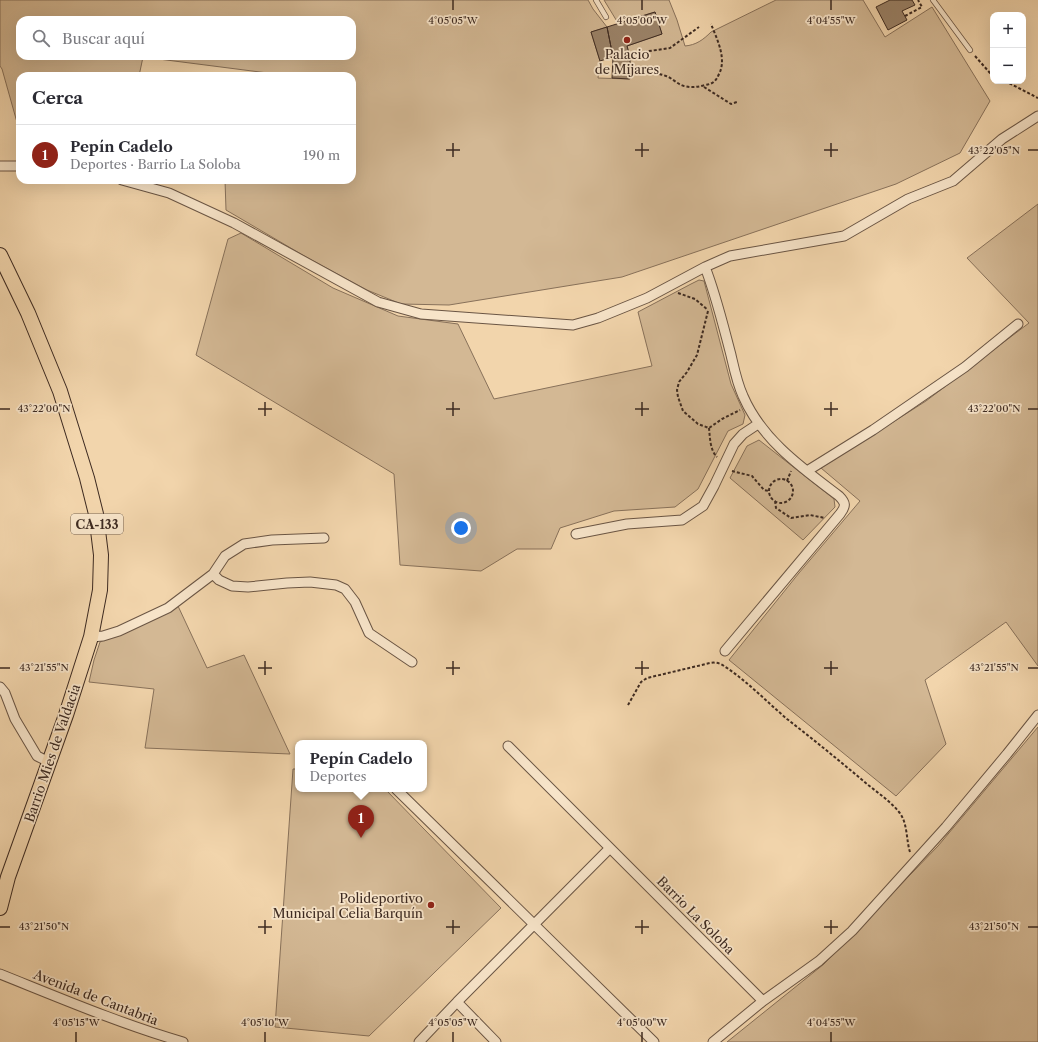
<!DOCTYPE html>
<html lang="es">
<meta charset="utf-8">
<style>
:root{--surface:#fff;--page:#f2f2f3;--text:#2b2b33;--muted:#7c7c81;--line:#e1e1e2;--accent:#8f2418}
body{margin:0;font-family:"Libre Caslon Text",serif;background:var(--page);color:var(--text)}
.controls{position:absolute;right:12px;top:12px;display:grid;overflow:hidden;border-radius:8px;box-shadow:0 4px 16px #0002}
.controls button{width:36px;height:36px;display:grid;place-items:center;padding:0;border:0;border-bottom:1px solid var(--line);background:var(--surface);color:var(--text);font:20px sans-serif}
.you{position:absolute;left:461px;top:528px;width:14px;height:14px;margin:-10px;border:3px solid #fff;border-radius:50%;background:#1a73e8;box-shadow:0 0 0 6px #1a73e833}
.badge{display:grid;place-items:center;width:26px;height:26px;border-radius:50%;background:var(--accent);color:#fff;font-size:13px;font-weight:700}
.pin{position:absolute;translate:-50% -33px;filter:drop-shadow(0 1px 2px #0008)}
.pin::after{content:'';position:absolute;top:21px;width:14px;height:12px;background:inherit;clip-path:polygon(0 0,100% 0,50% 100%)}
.popup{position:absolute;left:295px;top:740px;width:132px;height:52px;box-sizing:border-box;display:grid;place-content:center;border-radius:8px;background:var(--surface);filter:drop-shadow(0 1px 3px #0005);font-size:13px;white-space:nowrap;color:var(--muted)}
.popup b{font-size:15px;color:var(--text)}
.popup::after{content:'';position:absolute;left:50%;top:100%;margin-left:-8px;border:8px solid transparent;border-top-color:var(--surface)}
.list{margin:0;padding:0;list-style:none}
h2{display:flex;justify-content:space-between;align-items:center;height:52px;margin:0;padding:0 16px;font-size:17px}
h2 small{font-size:13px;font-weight:400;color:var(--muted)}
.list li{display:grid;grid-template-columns:26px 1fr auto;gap:12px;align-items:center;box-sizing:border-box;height:60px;padding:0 16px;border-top:1px solid var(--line)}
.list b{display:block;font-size:15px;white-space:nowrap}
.list p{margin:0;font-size:13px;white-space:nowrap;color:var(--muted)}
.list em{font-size:13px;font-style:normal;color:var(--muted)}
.icon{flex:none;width:22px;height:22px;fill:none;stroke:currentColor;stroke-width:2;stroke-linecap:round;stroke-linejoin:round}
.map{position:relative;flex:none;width:1038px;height:1042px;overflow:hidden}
.search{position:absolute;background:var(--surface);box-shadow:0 4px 16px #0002;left:16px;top:16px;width:340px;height:44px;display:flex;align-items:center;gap:10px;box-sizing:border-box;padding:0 14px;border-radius:12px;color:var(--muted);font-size:15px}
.panel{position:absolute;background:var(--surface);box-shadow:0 4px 16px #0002;left:16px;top:72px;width:340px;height:112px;border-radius:12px}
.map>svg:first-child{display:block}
.green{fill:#d3b894;stroke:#88715a;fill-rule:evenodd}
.building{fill:#9b8369;stroke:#3d2a21}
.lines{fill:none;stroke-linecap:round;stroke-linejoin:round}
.lane-casing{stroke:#6a5544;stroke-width:6}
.street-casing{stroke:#6a5544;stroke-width:11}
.primary-casing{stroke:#3d2a21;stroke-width:16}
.path{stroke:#3d2a21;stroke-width:2;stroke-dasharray:3 2;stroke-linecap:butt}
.lane{stroke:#f7e4c9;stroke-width:4.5}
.street{stroke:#f7e4c9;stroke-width:9}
.primary{stroke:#f2d5ac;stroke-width:14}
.ticks{fill:none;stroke:#3d2a21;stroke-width:1.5}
.poi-dot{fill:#8f2418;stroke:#f7e4c9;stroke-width:1.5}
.labels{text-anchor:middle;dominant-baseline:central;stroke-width:3.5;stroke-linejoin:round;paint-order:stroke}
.shield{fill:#f7e4c9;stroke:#756253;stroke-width:1}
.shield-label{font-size:12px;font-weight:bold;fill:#3d2a21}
.poi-label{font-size:13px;fill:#3d2a21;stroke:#f7e4c9}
.street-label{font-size:13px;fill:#3d2a21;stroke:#f7e4c9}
.ticks-label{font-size:10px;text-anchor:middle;fill:#3d2a21;stroke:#f7e4c9;stroke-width:3.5;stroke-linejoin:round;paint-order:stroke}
</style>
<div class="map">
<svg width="1038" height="1042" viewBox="0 0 1038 1042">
<rect width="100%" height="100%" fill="#f2d5ac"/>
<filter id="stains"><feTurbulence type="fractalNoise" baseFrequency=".005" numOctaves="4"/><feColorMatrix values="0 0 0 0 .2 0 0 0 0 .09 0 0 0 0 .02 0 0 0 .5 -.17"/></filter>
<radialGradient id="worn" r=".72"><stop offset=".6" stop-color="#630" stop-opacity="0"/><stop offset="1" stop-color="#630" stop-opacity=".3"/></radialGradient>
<!-- green -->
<path class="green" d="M0,0H588L593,9L607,27L591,32L600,61L598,78L629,79L630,57L627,46L662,34L655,12L618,23L604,0H669L677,20L685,46C696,45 703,40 711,32L776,0H863L885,37L932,7L990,101L960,153L896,184L622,277L449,305L401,304L367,290L306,257L226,210L225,180H352V76H291L143,57L139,76H20V133L2,69L0,66ZM20,20H352V56H20Z
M1038,204V666L1006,622L925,680L946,744L896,796L729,660L799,573L860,501L821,468L926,401L1029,323L967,258Z
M241,233L333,288L398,316L458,324L494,399L652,366L638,312L691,284L699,280L704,281L731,384L745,415L743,424L728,431L698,489L675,507L614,511L560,528L551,549H517L481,571L400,565L394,474L196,355L228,239Z
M759,440L834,499L835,507L803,540L730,478L747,446Z
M178,606L207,668L244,655L290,754L145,748L154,689L89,682L94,660L100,642Z
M1038,727V1042H727L824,964L938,846Z
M293,769H298V789H385L501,908L369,1036L275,1027Z"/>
<!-- building -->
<path class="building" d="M890,0H912L915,5L902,11L907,20L888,30L876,7Z
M655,12L662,34L627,46L630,57H613L607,27Z
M607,27L613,57L600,61L591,32Z
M613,57H630V79L612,78Z"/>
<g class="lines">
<!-- lane casing -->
<g class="lane-casing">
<path id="lane" d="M596,0L606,17
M933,0L970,50"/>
</g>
<!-- street casing -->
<g class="street-casing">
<path id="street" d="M0,166H20
M122,180L169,193L234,223L378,302L421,314L573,325L598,318L647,298L705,267L730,256L844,236L908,199L953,181L1002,139L1038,116
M705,267C716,295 723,325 731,355C734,368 737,383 743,396C762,440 802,468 839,496C846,503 846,506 840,514L725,651
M807,471L873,430L965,367L1018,324
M576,534L627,524L682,520L703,506L714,486L734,444L743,434L758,424
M213,574L219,580L232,586L248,587L287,583L310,582L336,585L345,589L355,602L369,633L412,662
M91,637L103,636L119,631L168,608L213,574L225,556L244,544L272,540L324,538
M0,687L5,693L15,719L37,756L49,762
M508,746L763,1001
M396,789L654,1042
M0,974C60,998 121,1024 183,1042
M457,1002L496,1042
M419,1042L457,1002L610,848
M713,1042L763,1001L819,961L852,931L946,827L1007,754L1038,715"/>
</g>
<!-- primary casing -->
<g class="primary-casing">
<path id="primary" d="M0,255L28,313L60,391L87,478L96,514L101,555L100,590L91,637L66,715L8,877L0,908"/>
</g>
<!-- path -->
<path class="path" d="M905,16L922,7L918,0
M629,54L670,48L699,27
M975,56L990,73L993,75
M630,68C641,70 654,72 666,76C672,78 677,84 684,86C692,88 698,87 705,85C713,84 716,81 719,74C727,59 717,39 711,24
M1005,81L1038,98
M704,87L731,104L737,102
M678,293L695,299L708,310
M708,311L697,355L687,372L679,382L677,390L678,397L683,411L698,424L709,428L722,419L740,410
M709,428C710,438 710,450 717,457
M732,471L752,476L764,490L769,491
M769 491a12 12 0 1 1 24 0a12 12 0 1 1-24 0Z
M787,481L791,471
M775,501L776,508L791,518L810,515L825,518
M628,705L641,682L647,678L710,663C715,662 720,663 724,666C747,681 766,701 787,719C814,740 841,762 867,784C878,793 890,801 899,812C908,823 906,840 910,852"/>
<!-- lane -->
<use href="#lane" class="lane"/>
<!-- street -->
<use href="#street" class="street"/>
<!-- primary -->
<use href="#primary" class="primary"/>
</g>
<!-- ticks -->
<path class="ticks" d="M453,0V10M642,0V10M831,0V10M453,143V157M642,143V157M831,143V157M446,150H460M635,150H649M824,150H838M1028,150H1038M265,402V416M453,402V416M642,402V416M831,402V416M0,409H10M258,409H272M446,409H460M635,409H649M824,409H838M1028,409H1038M265,661V675M453,661V675M642,661V675M831,661V675M0,668H10M258,668H272M446,668H460M635,668H649M824,668H838M1028,668H1038M265,920V934M453,920V934M642,920V934M831,920V934M0,927H10M258,927H272M446,927H460M635,927H649M824,927H838M1028,927H1038M76,1032V1042M265,1032V1042M453,1032V1042M642,1032V1042M831,1032V1042"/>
<!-- markers -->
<g class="poi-dot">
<circle cx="627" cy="40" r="4"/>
<circle cx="431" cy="905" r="4"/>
</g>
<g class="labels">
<!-- shield labels -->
<rect class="shield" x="71" y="514" width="52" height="20" rx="3"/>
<g class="shield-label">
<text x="97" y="524">CA-133</text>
</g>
<!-- poi labels -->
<g class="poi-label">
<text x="627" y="54">Palacio<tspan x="627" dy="15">de Mijares</tspan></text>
<text x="423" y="898" text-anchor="end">Polideportivo<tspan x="423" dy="15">Municipal Celia Barquín</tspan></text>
</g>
<!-- street labels -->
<g class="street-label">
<text transform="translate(52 753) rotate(-71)">Barrio Mies de Valdacia</text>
<text transform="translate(696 915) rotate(45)">Barrio La Soloba</text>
<text transform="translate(96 997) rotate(21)">Avenida de Cantabria</text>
</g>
</g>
<g class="ticks-label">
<text x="453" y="24">4°05'05"W</text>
<text x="642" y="24">4°05'00"W</text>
<text x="831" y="24">4°04'55"W</text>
<text x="994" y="154">43°22'05"N</text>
<text x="44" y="412">43°22'00"N</text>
<text x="994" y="412">43°22'00"N</text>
<text x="44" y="671">43°21'55"N</text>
<text x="994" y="671">43°21'55"N</text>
<text x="44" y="930">43°21'50"N</text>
<text x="994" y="930">43°21'50"N</text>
<text x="76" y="1026">4°05'15"W</text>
<text x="265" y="1026">4°05'10"W</text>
<text x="453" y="1026">4°05'05"W</text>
<text x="642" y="1026">4°05'00"W</text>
<text x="831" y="1026">4°04'55"W</text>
</g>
<rect width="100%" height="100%" filter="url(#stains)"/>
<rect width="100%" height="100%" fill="url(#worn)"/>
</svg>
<div class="controls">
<button>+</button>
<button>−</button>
</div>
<div class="you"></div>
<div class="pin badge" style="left:361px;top:838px">1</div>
<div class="popup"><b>Pepín Cadelo</b>Deportes</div>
<div class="search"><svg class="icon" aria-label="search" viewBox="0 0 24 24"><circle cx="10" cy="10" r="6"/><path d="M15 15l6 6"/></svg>Buscar aquí</div>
<section class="panel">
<h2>Cerca<small></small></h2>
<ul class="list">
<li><span class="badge">1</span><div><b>Pepín Cadelo</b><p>Deportes · Barrio La Soloba</p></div><em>190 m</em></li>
</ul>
</section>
</div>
